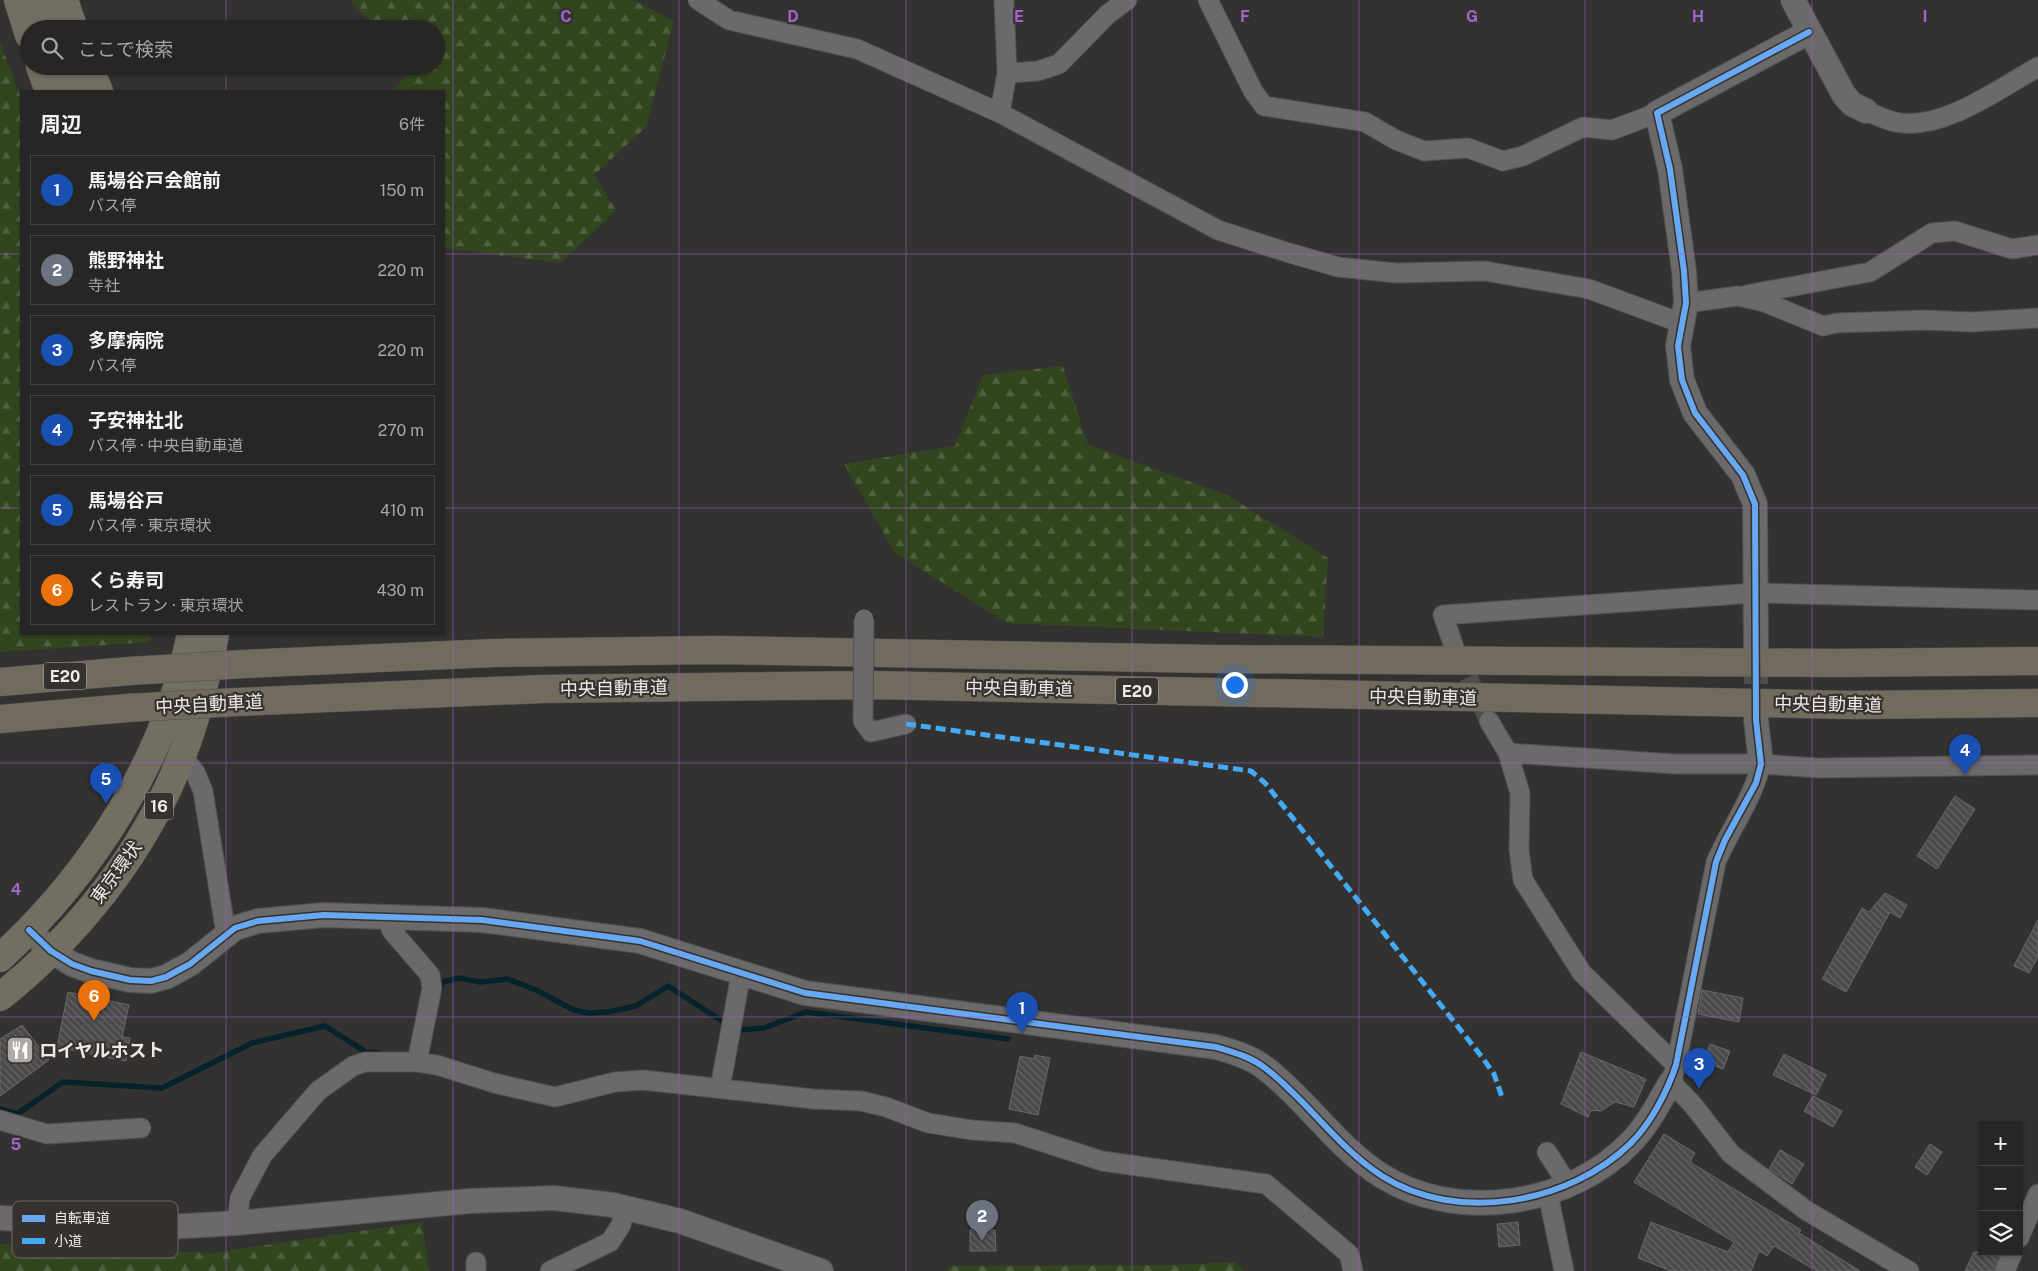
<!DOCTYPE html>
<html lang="ja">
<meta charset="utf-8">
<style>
:root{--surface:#272624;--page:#333231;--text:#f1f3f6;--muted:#a4a5a6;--line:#434341;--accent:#8bbbb9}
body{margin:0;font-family:"Public Sans","Noto Sans JP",sans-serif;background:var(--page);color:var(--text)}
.controls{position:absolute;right:15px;bottom:15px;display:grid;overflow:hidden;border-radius:0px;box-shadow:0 1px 4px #0004}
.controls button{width:45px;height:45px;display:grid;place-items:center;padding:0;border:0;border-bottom:1px solid var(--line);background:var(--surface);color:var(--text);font:25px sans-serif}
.you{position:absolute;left:1234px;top:684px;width:18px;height:18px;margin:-12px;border:4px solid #fff;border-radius:50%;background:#1a73e8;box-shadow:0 0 0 8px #1a73e833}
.badge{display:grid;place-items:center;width:32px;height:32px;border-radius:50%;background:var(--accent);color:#fff;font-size:16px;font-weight:700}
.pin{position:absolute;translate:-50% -41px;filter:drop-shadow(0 1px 2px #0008)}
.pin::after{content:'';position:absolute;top:26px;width:18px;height:15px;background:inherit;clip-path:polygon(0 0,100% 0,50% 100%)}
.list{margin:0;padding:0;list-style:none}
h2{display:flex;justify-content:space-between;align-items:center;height:65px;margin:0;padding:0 20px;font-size:21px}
h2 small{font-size:16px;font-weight:400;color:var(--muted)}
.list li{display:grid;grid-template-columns:32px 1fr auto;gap:15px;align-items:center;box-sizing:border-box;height:70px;margin:0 10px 10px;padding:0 10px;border:1px solid var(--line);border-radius:0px}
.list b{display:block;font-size:19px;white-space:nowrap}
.list p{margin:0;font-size:16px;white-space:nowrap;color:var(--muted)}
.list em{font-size:16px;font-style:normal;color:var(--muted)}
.icon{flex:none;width:28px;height:28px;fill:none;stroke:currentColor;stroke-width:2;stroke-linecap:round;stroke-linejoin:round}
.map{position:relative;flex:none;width:2038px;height:1271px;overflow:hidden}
.search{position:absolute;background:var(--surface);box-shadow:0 1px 4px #0004;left:20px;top:20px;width:425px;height:55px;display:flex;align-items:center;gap:12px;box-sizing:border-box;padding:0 18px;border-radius:28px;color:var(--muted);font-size:19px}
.panel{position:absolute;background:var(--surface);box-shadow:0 1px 4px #0004;left:20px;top:90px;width:425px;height:545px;border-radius:0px}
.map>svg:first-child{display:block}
.forest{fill:url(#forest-firs)}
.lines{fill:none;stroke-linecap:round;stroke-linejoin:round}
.stream{stroke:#05232b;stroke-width:5.5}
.building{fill:url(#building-back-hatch);stroke:#696868}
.minor-tunnel{stroke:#504e4c;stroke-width:19;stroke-dasharray:19 9;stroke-linecap:butt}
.tertiary-tunnel{stroke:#504e4c;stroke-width:24;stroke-dasharray:24 12;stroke-linecap:butt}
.minor-casing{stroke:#52504f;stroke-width:21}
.tertiary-casing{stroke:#52504f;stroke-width:26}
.trunk-casing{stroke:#52504f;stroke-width:29}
.motorway-casing{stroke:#52504f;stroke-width:29}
.minor{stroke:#6b6969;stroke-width:19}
.tertiary{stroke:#6b6969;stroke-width:24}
.trunk{stroke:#736e62;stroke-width:28}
.motorway{stroke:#716b5e;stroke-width:28}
.minor-bridge-casing{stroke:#52504f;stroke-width:21;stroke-linecap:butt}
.motorway-bridge-casing{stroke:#52504f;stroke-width:29;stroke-linecap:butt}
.minor-bridge{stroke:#6b6969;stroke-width:19}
.motorway-bridge{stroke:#716b5e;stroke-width:28}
.quiet{stroke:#42abf6;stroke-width:5;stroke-dasharray:10 5;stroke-linecap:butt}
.cycleway-casing{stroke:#36312e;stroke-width:9}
.cycleway{stroke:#66a8f1;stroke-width:6}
.grid{fill:none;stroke:#9e65cc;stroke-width:1;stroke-opacity:0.55}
.labels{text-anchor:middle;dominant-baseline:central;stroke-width:4.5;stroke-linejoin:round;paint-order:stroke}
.shield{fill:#36312e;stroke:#b7b2b1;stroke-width:1}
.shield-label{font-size:16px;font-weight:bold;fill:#eeeae9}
.street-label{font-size:18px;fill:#eeeae9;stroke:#36312e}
.poi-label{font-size:18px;font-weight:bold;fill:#eeeae9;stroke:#36312e;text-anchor:start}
.key{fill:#36312e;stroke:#6d6866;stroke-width:1}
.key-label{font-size:14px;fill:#eeeae9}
.grid-label{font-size:16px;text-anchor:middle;font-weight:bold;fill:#9e65cc;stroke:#36312e;stroke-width:4.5;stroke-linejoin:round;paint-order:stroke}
</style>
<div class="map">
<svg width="2038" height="1271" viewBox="0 0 2038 1271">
<defs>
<pattern id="forest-firs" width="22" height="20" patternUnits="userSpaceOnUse" patternTransform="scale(1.25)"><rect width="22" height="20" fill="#31451e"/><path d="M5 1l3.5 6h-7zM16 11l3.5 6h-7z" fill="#4f603f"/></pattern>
<pattern id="building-back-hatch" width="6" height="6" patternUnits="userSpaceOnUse" patternTransform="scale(1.25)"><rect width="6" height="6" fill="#4c494a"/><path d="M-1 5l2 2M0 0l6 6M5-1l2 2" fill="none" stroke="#666364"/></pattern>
</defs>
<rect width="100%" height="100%" fill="#343230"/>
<!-- forest -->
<path class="forest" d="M350,0H633L674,21L646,127L594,175L616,210L561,263L444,248V91H392L413,68L411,66H436V29H377Z
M0,42L21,98V634H152L150,642L0,652Z
M1063,366L1088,445L1227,495L1328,558L1323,637L1007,623L895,553L844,464L955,446L983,375Z
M422,1222L429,1271H0V1244L212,1253Z
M1235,1262L1244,1271H948L947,1266L1175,1265Z"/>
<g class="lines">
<!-- stream -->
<path class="stream" d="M440,991L442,982L459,978L480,982L508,979L536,990L574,1010L589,1013L608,1012L636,1006L668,986L725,1023
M739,1030L764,1028L806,1012L1008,1039
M0,1109L17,1114L63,1082L162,1088L252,1043L325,1026L366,1052L380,1053"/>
</g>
<!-- building -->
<path class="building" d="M1955,796L1975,809L1937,869L1917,856Z
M1885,893L1907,905L1900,918L1890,912L1846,992L1822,979L1862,908L1869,912Z
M2038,920V957L2029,973L2014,966Z
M1702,990L1743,998L1739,1022L1698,1014Z
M68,992L129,1005L122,1037L130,1038L126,1061L57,1047Z
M22,1025L49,1060L0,1096V1039Z
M1710,1044L1730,1051L1723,1069L1703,1061Z
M1581,1052L1646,1079L1634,1107L1615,1102L1601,1111L1591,1110L1588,1117L1561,1104Z
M1784,1054L1826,1075L1816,1095L1773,1075Z
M1035,1055L1050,1058L1038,1115L1009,1109L1020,1056L1034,1059Z
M1813,1096L1842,1111L1833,1127L1804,1111Z
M1664,1134L1695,1153L1690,1162L1801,1230L1799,1233L1860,1271H1817L1774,1246L1767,1256L1759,1251L1751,1271H1671L1638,1258L1651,1222L1728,1252L1734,1242L1634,1182Z
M1930,1144L1942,1152L1927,1175L1915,1167Z
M1780,1150L1804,1164L1792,1184L1769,1169Z
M1518,1222L1520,1245L1499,1247L1497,1224Z
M970,1230H995L996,1251H970Z
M1974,1252H2001L1994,1271H1965Z"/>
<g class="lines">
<!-- minor-tunnel -->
<path class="minor-tunnel" d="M1456,652L1489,721"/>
<!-- tertiary-tunnel -->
<path class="tertiary-tunnel" d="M1756,720V648"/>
<!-- minor casing -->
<g class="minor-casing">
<path id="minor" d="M698,0L729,20L857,49L1000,113L1218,230L1286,252L1338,267L1396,273L1485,271L1589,289L1681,323
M1208,0L1253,91L1264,106L1365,122L1396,140L1424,151L1468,148L1503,161L1523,156L1583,127L1612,130L1657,113
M1007,73L1038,71L1059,64L1108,14L1127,0
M1866,111C1876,115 1886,120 1895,122C1942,132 1998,89 2038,67
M1000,113L1007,73L1004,0
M1746,295L1870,272L1932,233L1955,231L2012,249L2038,245
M1686,303L1738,296L1764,302L1823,326L1837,323L1924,320L1971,322L2038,318
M1454,647L1443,615L1755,593L2038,600
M863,721L871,732L906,724
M1489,721L1508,753L1520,793L1519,850L1523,880L1582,973L1676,1065
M1508,753L1676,764H1761L1819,768L2038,765
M182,756L195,772L203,791L226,934
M1761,764C1753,799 1730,829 1716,862L1676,1065L1671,1082L1693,1105L1731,1154L1807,1211L1909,1271
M386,916L392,931L430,975L432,988L417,1062
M720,1088L741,974
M0,1120L47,1134L141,1128
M1547,1152L1568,1185
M1548,1194L1564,1271
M237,1223L240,1198L262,1156L318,1091L353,1066L365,1062H417L437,1065L494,1083L555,1097L615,1082L643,1080L813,1099L861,1101L886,1107L928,1123L972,1130L1015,1133L1102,1161L1266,1184L1349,1254L1353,1271
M2019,1238L2038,1194
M476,1262V1271
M550,1271L610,1242L621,1225L625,1207
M2005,1271L2013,1252"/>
</g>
<!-- tertiary casing -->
<g class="tertiary-casing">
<path id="tertiary" d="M1793,0L1844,95L1852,104L1866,111
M1756,648L1755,504L1743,475L1695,413L1682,380L1678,346L1686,303L1684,271L1670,169L1657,113L1809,32
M1756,720L1761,764
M29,930L51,951L72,964L91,971L130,980L151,981L166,977L190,964L235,928L258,921L324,915L482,920L640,941L805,993L1216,1047C1233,1052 1251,1057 1265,1068C1307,1100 1337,1148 1382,1176C1457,1223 1571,1206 1631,1142C1648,1125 1659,1102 1671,1082
M0,1218L169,1227L237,1223L470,1201L554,1198L613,1205L680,1221L821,1271"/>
</g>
<!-- trunk casing -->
<g class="trunk-casing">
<path id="trunk" d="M18,0L29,35
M40,0L50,29
M64,0L74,29
M40,66L49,91
M64,66L73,91
M88,66L99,91
M0,958C94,872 165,759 191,634
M0,997C78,935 144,852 181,758C197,719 207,675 215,634"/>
</g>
<!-- motorway casing -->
<g class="motorway-casing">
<path id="motorway" d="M244,664L494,653L716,650L1212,659L1837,663L2038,661
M0,682L130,671
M237,702L541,689L873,685L1851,705L2038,703
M0,719L127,708"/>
</g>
<!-- minor -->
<use href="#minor" class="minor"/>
<!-- tertiary -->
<use href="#tertiary" class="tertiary"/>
<!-- trunk -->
<use href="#trunk" class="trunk"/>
<!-- motorway -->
<use href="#motorway" class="motorway"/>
<!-- minor-bridge casing -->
<g class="minor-bridge-casing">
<path id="minor-bridge" d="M863,721L864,619"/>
</g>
<!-- motorway-bridge casing -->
<g class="motorway-bridge-casing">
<path id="motorway-bridge" d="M130,671L244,664
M127,708L237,702"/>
</g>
<!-- minor-bridge -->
<use href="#minor-bridge" class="minor-bridge"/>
<!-- motorway-bridge -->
<use href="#motorway-bridge" class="motorway-bridge"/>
<!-- quiet -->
<path class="quiet" d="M906,724L1251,771L1265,783L1482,1057L1494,1074L1502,1097"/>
<!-- cycleway casing -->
<g class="cycleway-casing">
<path id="cycleway" d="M29,930L51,951L72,964L91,971L130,980L151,981L166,977L190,964L235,928L258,921L324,915L482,920L640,941L805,993L1216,1047C1233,1052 1251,1057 1265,1068C1307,1100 1337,1147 1382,1176C1457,1224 1569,1204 1631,1143C1651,1123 1667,1092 1676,1065L1716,862L1725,840L1756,783L1761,764L1756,720L1755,504L1743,475L1695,413L1682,380L1678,346L1686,303L1684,271L1670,169L1657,113L1809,32"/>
</g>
<!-- cycleway -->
<use href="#cycleway" class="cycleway"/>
</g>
<!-- grid -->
<path class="grid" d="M226,0V29M453,0V1271M679,0V1271M906,0V1271M1132,0V1271M1359,0V1271M1585,0V1271M1812,0V1271M226,66V91M0,254H21M444,254H2038M0,508H21M444,508H2038M226,634V1271M0,763H2038M0,1017H2038"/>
<!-- icons -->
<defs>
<g id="restaurant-square" transform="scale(1.4375)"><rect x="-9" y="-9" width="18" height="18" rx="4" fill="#adaaa8" stroke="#36312e"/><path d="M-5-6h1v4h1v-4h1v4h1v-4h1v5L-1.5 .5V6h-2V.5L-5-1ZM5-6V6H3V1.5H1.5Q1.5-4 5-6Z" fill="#fff"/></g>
</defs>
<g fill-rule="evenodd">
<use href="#restaurant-square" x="20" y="1050"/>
</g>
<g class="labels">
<!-- shield labels -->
<g class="shield">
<rect x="44" y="662.5" width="42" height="27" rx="4"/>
<rect x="1116" y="677.5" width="42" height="27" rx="4"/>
<rect x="145" y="792.5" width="28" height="27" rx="4"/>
</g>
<g class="shield-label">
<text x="65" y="676">E20</text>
<text x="1137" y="691">E20</text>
<text x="159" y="806">16</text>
</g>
<!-- street labels -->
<g class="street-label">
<text transform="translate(614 688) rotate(-1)">中央自動車道</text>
<text transform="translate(1019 688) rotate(1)">中央自動車道</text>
<text transform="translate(1423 697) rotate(1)">中央自動車道</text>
<text transform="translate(209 704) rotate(-3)">中央自動車道</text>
<text transform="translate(1828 704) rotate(1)">中央自動車道</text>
<text transform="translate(116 872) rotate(-54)">東京環状</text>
</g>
<!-- poi labels -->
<g class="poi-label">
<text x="39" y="1050">ロイヤルホスト</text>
</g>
</g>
<!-- legend -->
<rect x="12" y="1201" width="166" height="57" rx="8" class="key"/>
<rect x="22" y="1215" width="23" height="7" fill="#66a8f1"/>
<rect x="22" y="1238" width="23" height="6" fill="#42abf6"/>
<g class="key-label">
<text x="54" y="1223">自転車道</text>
<text x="54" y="1246">小道</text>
</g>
<g class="grid-label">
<text x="566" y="22">C</text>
<text x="793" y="22">D</text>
<text x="1019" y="22">E</text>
<text x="1245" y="22">F</text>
<text x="1472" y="22">G</text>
<text x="1698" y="22">H</text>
<text x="1925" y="22">I</text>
<text x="16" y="895">4</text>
<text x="16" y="1150">5</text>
</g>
</svg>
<div class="controls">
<button>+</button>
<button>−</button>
<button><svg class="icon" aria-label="layers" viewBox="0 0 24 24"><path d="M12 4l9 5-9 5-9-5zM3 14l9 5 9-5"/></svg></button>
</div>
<div class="you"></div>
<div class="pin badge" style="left:1022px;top:1033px;background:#1a4fb4">1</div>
<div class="pin badge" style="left:982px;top:1241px;background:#6b7280">2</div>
<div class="pin badge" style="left:1699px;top:1089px;background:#1a4fb4">3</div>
<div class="pin badge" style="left:1965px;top:775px;background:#1a4fb4">4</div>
<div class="pin badge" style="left:106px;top:804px;background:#1a4fb4">5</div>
<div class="pin badge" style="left:94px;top:1021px;background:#e8710a">6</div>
<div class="search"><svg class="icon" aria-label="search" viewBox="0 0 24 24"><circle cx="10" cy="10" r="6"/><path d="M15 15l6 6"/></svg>ここで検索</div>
<section class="panel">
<h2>周辺<small>6件</small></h2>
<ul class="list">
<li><span class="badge" style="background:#1a4fb4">1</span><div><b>馬場谷戸会館前</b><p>バス停</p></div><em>150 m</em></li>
<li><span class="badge" style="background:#6b7280">2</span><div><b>熊野神社</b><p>寺社</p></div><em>220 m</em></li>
<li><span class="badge" style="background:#1a4fb4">3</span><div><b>多摩病院</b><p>バス停</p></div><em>220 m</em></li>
<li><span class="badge" style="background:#1a4fb4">4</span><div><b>子安神社北</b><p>バス停 · 中央自動車道</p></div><em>270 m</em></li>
<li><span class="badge" style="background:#1a4fb4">5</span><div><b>馬場谷戸</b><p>バス停 · 東京環状</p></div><em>410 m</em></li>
<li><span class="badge" style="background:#e8710a">6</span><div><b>くら寿司</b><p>レストラン · 東京環状</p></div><em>430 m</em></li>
</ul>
</section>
</div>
